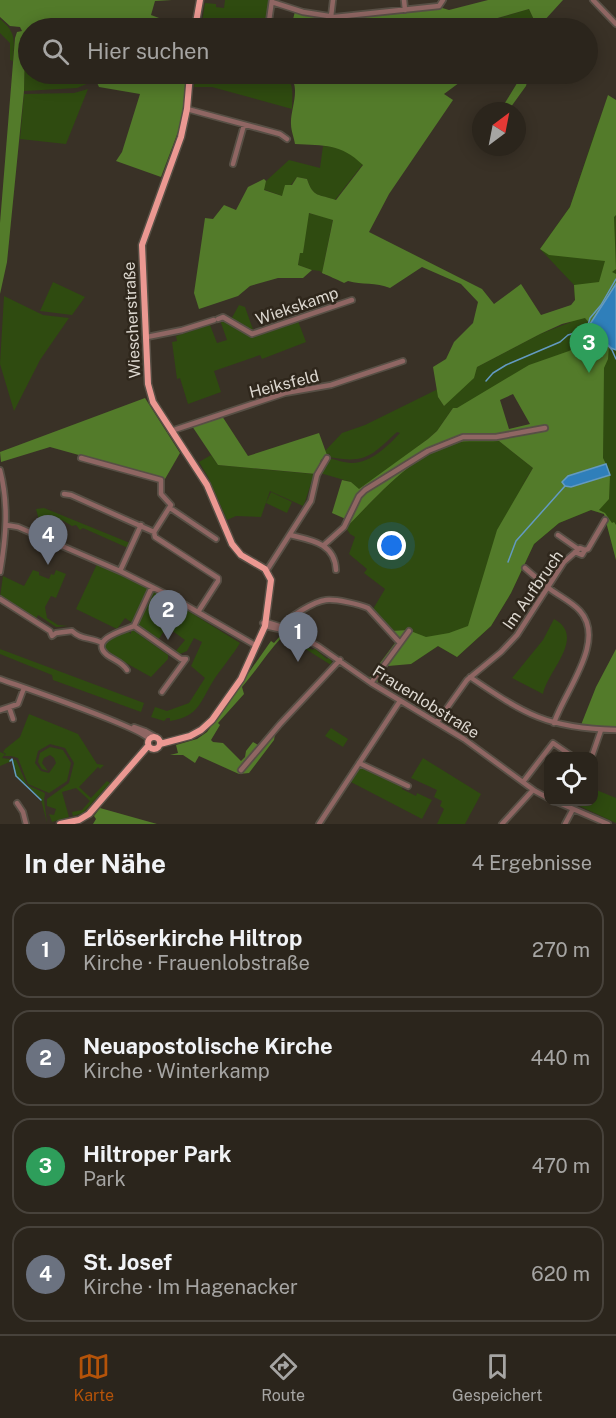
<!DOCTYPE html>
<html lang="de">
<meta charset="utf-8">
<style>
:root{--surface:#2b251c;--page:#373129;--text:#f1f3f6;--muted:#a6a5a3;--line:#47423b;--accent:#b45309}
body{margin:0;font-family:"Public Sans",sans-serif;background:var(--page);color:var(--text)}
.controls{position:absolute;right:18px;bottom:18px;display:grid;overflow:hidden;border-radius:12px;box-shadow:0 3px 15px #0003}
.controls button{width:54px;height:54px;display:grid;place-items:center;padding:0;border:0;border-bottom:2px solid var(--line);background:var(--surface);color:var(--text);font:30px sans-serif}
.compass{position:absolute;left:472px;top:102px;width:54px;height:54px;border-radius:50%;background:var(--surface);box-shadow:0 3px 15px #0003;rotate:32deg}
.you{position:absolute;left:392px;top:546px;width:21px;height:21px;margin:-15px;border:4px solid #fff;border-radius:50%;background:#1a73e8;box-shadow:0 0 0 9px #1a73e833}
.badge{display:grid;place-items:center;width:39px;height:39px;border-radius:50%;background:var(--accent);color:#fff;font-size:20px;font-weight:700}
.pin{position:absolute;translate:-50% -50px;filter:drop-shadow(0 2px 3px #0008)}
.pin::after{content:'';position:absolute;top:32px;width:21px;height:18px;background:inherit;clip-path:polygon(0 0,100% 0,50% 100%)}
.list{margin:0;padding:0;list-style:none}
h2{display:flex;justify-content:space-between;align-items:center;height:78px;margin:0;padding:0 24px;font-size:26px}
h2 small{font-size:20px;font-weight:400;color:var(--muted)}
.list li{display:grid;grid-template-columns:39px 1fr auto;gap:18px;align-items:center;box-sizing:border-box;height:96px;margin:0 12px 12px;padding:0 12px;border:2px solid var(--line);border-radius:18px}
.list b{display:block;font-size:22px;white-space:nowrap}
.list p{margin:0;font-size:20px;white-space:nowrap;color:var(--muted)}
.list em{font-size:20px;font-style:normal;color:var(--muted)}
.icon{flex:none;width:33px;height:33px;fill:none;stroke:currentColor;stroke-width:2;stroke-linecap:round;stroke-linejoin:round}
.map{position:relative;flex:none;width:616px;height:824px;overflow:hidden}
.search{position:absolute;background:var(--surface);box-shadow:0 3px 15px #0003;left:18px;right:18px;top:18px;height:66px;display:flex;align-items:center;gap:15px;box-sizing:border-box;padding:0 21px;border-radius:33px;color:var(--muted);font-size:22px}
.sheet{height:510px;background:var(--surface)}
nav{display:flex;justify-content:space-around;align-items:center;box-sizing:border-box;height:84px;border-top:2px solid var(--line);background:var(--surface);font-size:16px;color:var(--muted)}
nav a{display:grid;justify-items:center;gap:3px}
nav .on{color:var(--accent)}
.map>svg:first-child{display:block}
.green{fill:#2f4b10}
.forest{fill:#537b2a;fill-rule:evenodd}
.water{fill:#2f7fba;stroke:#639ac1;stroke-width:1.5}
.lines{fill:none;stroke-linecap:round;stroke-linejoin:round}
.stream{stroke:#639ac1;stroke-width:1.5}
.minor-casing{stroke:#574f45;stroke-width:8}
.major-casing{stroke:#574f45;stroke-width:9}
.minor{stroke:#8f6663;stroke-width:4.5}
.major{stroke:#eb9892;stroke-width:6}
.labels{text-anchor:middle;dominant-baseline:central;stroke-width:5;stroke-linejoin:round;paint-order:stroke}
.street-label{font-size:16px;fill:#ddd8d0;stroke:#2f271c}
</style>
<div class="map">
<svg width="616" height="824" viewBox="0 0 616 824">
<rect width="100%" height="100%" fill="#393126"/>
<!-- green -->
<path class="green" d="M225,0H271L267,28H201L205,3L216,4V7L224,8Z
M529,9L535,22L527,28H492L486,22Z
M0,19C17,33 14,40 13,61L10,60V43L0,33Z
M25,41L28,43V74H93L96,80L77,88L24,91Z
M196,74H284C295,84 292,95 292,109L212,87H194Z
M88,89L66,144L20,139L24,94L74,93Z
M616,115V560L604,514L591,510L559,523L534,544L511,593L491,626L457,657L438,646L411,664L408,630L390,631L373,609L385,589L364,573L367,569L349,554L355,537L350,534L346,528C370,503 418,450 452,443C467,440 484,441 499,441L533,468L520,488L549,446L566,353L457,408H453L437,431L428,439L359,490L351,482L320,473L327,458C336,459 343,463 352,463C371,463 389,445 400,433L397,432C371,456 366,464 329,457L330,453L327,455L325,451L342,433L365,425L438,389V397L444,406L477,367L540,334L571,322L575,300L574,285L540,249L570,207L598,123Z
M323,146C341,147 350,152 363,164L335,200C319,194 313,198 307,179L297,177L282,196L263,189L266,181L289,160L320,168Z
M308,213L333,219L322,273L320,271L312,270L298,265L300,252H303Z
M53,282L85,297L72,315L40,311Z
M4,296L43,315L69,318L40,360L14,411L0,364Z
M239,305L245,307L255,335L298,321L306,342L262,359L260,355L214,371L221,392L188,404L180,378L177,379L172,342L177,341L176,336L210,325L217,343L227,340L220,320L229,323Z
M211,455L218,465L314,474L305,502L303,506L270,491L261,517L236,516L227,520L208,477L199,462Z
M271,492L292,502L287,513L266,503Z
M44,508L130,543L128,548L83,528L80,530L76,525L72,526L62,520L59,523L56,519L48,515L44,522L40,524L36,509Z
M97,564L159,593L240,643C232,656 224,665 215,678C201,699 200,717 170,721V718H167L164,721L151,717L155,707L167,711L189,703L205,678L191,666L202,642L194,638L187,651L180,654L175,652L185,640L167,627L158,640L125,618L117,629L76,609Z
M33,570L39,572V575L49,579L51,574L54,575L56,570L66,574L56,598L51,596L45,607L47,618L58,625L68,626L56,627L38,615L36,619L0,597L3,576L24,586Z
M554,619C587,637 547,671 543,694L512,678L543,640Z
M133,630L168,655V659L151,677L110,654L105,649V642L111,637L128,631L131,634V631Z
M289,636L291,639L313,650L314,648L327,659L329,657L332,662L331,665L288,638Z
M0,649L144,703L141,712L53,680L52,675L0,654Z
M29,714L78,734L97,764L104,765L100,769L98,767L79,787L91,798L107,781L110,783L83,813L73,816L72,812L82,810L90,801L76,788L62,792L69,817L52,822L49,814L54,815L56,809L47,806V799L69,783L74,763L65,748L50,744L38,751L35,763L41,771L49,773L56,763L54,758L50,755L44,758L42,763L48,771L42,769L38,762L40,753L50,747L63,750L71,763L67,781L49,793L28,784L18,758L11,756H4L6,754L3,752L5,749L20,737Z
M331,728L348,739L343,747L325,736Z
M0,752L5,754L2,758L16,760L27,785L45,793L44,800L47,823L41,800L15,776L12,761L0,766Z
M423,758L481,794L465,824H437L444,809L440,806L442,801L434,797L437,790L411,778Z
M360,766L402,786V789L416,796L417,793L432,800L422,819L349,781Z
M594,789L616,798V823L575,804L576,802H594Z"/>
<!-- forest -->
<path class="forest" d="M0,0H172L155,1L151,15L167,21L175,28H28V43L25,42L24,91L7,262L0,294V223L15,38L17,32L22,31L20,27L10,26L0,17Z
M488,0H563L543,22L539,28H527L535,22L529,9L487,21L492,28H291L295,11L331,19L439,7L449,10Z
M93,74H187L181,124L161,177L116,161L122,152L140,94L99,87Z
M287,74H471L444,94L453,100L389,194L369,232L482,289L494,304L521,284L541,315L571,305L575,300L574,285L599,282L605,261L549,255L540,249L570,207L608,95L616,100V215L614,217L616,269L612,272L616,274V284L590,324L585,318L562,324L540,334L477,367L474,378L444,406L438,397L433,367L446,359L454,342L473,323L478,302L461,284L422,267L390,288C376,282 362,285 348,281L344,283C341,281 324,274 322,273L333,220L309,213L303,253H300L298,265L312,270L303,278H278L250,286L238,296L199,309L194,293L205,218L213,219L224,205L236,210L248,187L264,179L266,181L264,190L282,196L285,185H292L297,177L307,179C313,198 319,194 336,200L363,165C340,143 325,146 295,144C294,137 291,131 291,124C290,109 303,85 287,74Z
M512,74H529L526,86L508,111L503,106L519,80Z
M599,335L609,345L608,359L604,368L603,458L606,464L569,476L571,487L610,475L609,499L599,510L605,513L612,523L614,522L616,525V560L604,514L591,510L559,523L534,544L511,593L491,626L457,657L438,646L411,664L388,666L376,684L368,679L398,639L390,631L408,630L426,637L449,633L468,626L497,530L533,468L499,441C484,442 467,440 452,443C418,450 370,503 346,528L348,520L332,513L342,480L351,482L359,489L428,439L437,431L453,408H457L529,365L569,351ZM513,394L530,424L509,429L500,400Z
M145,398L180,453L165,479L50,447L1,462L0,452Z
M222,416L248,456L319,433L327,455L321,460L316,474L218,465L192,426Z
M280,636L282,637C267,653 256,671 242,687L244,694L218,723L220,725L211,740L213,742L223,743L241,761L245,757L246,751L253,742L258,745L271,732L275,735L274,740L249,773L239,774L199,756L195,763L183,755H170L178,753L176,745L197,739L207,732L271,641L274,643Z
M616,649V727L581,725L596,687Z
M100,808L157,824H93L96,819L94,816Z"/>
<!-- water -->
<path class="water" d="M616,284V350L611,348L591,328L590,324Z
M606,464L610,475L571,487L565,486L562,482L568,476Z"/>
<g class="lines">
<!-- stream -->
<path class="stream" d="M616,279L601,305L590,318L588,325L590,332L604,341L612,350L616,359
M578,344L583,340V332
M486,381L493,373L506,365L560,342L568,335L588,329
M508,562L516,541L565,486
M10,761L12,759L16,776L41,800"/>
<!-- minor casing -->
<g class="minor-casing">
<path id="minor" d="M404,0L405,10
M593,0L616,24
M272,2L303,12L335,17L439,6L443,0
M331,17L333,0
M268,28L272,0
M187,109L280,134L287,139
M233,164L244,125
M218,319L223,317L252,334L352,300
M147,337L182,330L214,320
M171,431L285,393L331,385L403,361
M81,458L161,480V494L171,505L154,532
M0,470C9,505 6,537 0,572
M64,494L71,495L154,532L155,537L218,578V581L198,612
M170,508L216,539
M6,525L18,527L120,571L170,596L255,645
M290,535C311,540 335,543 336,570
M558,535L578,549
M324,545L344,527L359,496L365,490L428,451L463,437H496L545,428
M585,550L588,549L605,520
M525,568C533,575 541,582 550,589C559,596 572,602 580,611C607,641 564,692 554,723
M267,570L311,501L317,475L327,458
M120,571L141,525
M0,599L50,631L52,636L56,633L72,631C81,640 91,637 102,643
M134,626L181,659H186L162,692
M134,626L152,587
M282,627C286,618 315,601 326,600C336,599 359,604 368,608L400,643
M288,631L265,626L263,623L266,622L282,627L318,646L371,683L464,739L535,791L548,798
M127,670C122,662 114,660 107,655C88,639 125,630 134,626
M470,677C526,715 547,728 616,730
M0,679C22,687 140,727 149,739
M371,683L409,631
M9,707L13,719
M0,710L18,704L24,688
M437,722L467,680L501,652L517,635L564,562L580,548L585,550L582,555L575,552
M134,727L145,731L154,736
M592,756L601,730
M359,763L408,786
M241,770L280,724L340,660
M523,782L553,743L572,756
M557,802L608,824
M17,803L23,812L26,824
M319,824L400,701
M502,824L533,790
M565,824L573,809"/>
</g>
<!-- major casing -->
<g class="major-casing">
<path id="major" d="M195,28L200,0
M148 743a6 6 0 1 1 12 0a6 6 0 1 1-12 0Z
M160,744L190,736L201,730L212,720L241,679L265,626L271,580L265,569L241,555L232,544L207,485L153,402L148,384L142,245L181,137L187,109L190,74
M60,824L79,820L89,814L148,746"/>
</g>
<!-- minor -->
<use href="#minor" class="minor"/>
<!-- major -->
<use href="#major" class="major"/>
</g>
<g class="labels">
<!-- street labels -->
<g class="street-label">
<text transform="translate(297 306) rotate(-19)">Wiekskamp</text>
<text transform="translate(132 320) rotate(-93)">Wiescherstraße</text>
<text transform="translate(284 384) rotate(-14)">Heiksfeld</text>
<text transform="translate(533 590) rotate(-55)">Im Aufbruch</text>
<text transform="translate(426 702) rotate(32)">Frauenlobstraße</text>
</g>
</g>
</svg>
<div class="controls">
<button><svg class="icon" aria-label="locate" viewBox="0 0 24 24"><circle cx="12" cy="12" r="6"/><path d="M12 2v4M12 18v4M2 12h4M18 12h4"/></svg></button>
</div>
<svg class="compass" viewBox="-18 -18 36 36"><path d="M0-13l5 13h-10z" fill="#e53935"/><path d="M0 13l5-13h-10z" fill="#a6a5a3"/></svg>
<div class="you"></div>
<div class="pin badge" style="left:298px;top:662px;background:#6b7280">1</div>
<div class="pin badge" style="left:168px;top:640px;background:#6b7280">2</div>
<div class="pin badge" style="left:589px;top:373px;background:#2e9e5b">3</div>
<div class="pin badge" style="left:48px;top:565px;background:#6b7280">4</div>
<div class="search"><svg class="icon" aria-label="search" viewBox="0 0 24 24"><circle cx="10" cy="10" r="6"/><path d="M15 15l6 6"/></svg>Hier suchen</div>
</div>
<section class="sheet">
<h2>In der Nähe<small>4 Ergebnisse</small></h2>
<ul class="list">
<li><span class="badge" style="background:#6b7280">1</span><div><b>Erlöserkirche Hiltrop</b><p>Kirche · Frauenlobstraße</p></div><em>270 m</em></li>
<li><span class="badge" style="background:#6b7280">2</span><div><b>Neuapostolische Kirche</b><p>Kirche · Winterkamp</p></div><em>440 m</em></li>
<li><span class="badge" style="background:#2e9e5b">3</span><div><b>Hiltroper Park</b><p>Park</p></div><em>470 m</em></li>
<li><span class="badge" style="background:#6b7280">4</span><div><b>St. Josef</b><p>Kirche · Im Hagenacker</p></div><em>620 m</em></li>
</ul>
</section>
<nav>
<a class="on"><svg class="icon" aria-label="map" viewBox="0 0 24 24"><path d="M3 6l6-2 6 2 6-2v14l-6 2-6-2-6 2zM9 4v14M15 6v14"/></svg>Karte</a>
<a><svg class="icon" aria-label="directions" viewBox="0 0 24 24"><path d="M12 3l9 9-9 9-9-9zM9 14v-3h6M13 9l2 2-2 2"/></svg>Route</a>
<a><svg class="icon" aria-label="saved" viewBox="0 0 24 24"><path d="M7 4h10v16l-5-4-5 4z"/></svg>Gespeichert</a>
</nav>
